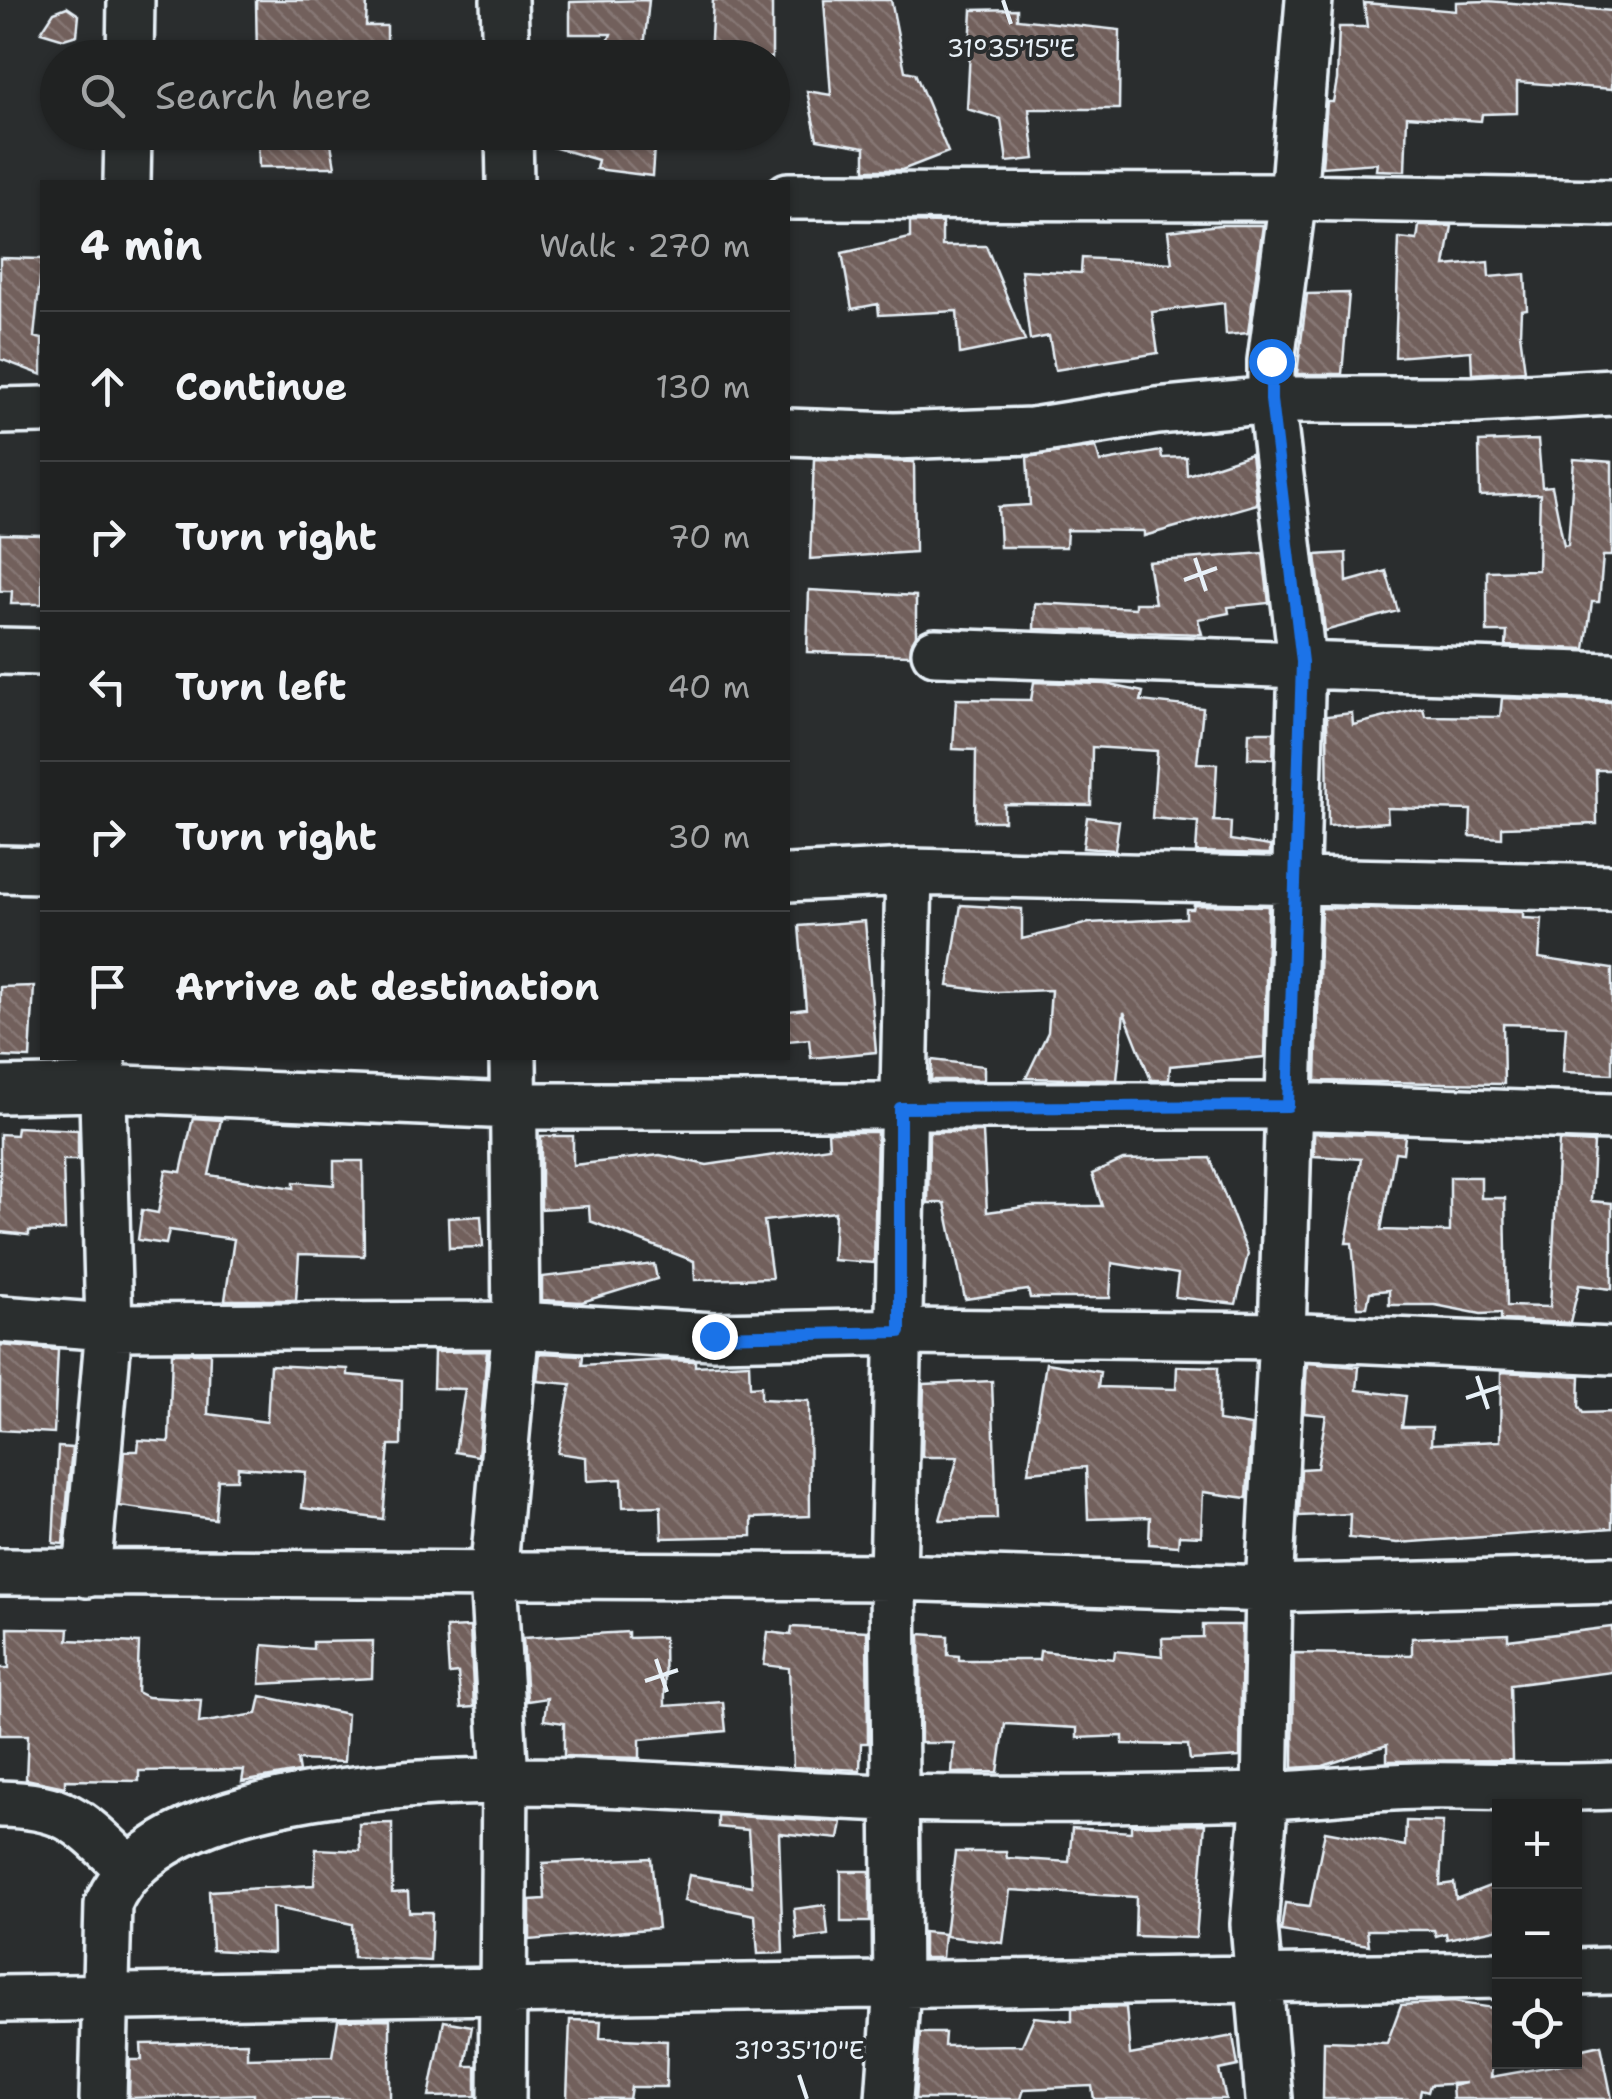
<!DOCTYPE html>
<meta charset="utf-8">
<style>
:root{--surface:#202222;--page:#282a2a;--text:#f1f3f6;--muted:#a2a4a5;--line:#3d3f40}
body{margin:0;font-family:"Shantell Sans",sans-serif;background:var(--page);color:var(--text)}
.controls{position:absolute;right:30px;bottom:30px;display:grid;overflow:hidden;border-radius:0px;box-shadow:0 2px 8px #0004}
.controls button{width:90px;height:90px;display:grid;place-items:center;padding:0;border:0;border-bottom:2px solid var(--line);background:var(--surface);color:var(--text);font:50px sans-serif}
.stop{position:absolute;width:30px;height:30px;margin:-22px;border:8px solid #1a73e8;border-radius:50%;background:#fff}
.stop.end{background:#1a73e8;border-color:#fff;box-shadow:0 2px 10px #0008}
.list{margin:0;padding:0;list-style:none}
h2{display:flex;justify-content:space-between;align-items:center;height:130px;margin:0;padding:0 40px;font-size:42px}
h2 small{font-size:32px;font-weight:400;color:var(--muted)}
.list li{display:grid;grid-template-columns:65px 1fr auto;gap:30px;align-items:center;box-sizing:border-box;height:150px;padding:0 40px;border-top:2px solid var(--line)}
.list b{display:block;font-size:38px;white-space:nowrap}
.list em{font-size:32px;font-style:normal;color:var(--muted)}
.icon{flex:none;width:55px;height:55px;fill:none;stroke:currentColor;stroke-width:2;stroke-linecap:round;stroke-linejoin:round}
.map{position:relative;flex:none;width:1612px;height:2099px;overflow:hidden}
.search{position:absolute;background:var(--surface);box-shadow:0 2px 8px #0004;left:40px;top:40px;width:750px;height:110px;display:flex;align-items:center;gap:25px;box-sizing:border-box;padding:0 35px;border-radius:55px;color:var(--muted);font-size:38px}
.panel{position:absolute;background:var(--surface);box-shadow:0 2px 8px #0004;left:40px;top:180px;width:750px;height:880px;border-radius:0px}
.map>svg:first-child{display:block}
.building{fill:url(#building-back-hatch);stroke:#e8f1f8;stroke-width:2.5}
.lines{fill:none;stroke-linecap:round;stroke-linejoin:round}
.minor-casing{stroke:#e8f1f8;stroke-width:52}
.minor{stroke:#2a2d2e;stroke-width:45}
.route{stroke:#1a73e8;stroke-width:12}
.ticks{fill:none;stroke:#e8f1f8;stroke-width:4}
.ticks-label{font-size:25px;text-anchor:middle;fill:#e8f1f8;stroke:#2a2d2e;stroke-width:8;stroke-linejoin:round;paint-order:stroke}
</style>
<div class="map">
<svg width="1612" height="2099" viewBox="0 0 1612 2099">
<defs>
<pattern id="building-back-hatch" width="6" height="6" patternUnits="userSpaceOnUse" patternTransform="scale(2.5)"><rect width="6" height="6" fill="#72605c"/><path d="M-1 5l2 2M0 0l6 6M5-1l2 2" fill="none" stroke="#867774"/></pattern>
</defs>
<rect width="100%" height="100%" fill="#2a2d2e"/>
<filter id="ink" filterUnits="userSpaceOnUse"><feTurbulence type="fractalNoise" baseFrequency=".01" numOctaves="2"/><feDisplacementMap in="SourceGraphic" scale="20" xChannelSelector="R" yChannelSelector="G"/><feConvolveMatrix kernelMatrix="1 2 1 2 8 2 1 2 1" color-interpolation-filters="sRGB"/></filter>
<g filter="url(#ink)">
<!-- building -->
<path class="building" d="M256,0H367L366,26H387V58H257Z
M649,0L643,58H602L611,34H570V2Z
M713,0H772V58H710Z
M824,0H891L905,71L915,73L948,152L902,170H865V147L817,139L807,91L831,95Z
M1488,1L1612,11V89L1517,82V113L1482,114L1481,121L1407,116L1405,171L1376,170L1377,163L1322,167L1327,102H1333L1337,80L1339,27H1367L1364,3L1456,11V2Z
M67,7L79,15L77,35L64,39L41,32L54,12Z
M1017,9V19L1120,30L1119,109H1029L1035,159L1007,162L1001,119L967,109L972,10Z
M258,132H329L335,167H259Z
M535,132H655L652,176L596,169L598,160L535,142Z
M910,222L942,223V246H986L1025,341L960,354L957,311L879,315L878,304L852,309L842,253L910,238Z
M1219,225H1263L1248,333L1226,335L1224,303L1152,312L1158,353L1055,370L1049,336L1030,340L1021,270L1081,273L1082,258L1172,263L1168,231Z
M1419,226H1452L1445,266L1488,262L1489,277L1525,274L1527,309L1521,310L1520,333L1525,371L1472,374L1471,351L1395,357L1399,238L1417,240Z
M0,258L42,259L34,337L42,339V375L0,359Z
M1349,293L1342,374H1297L1307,294Z
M1538,440L1542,487L1552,486L1564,546L1568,545L1574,459L1612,462V556H1603L1599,602H1592L1585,649L1506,646L1507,632H1487V571L1538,570L1540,494L1480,496L1479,442Z
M1096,447L1100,462L1161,451L1162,458L1186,457L1187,475L1251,454L1257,504L1144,536V531L1067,530L1066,547H1000L998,507L1030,505L1027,457Z
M814,459L914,462L915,552L810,559Z
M0,534L42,535V604H11L12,591H0Z
M1263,553L1269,603L1228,607L1229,613L1198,619L1202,634L1034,629L1035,603L1135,608V603H1155L1148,562Z
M1346,553L1347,582L1386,571L1398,611L1325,631L1316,555Z
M809,590L916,596V635L910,655L807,652Z
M1034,682L1106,684L1143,692L1141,701L1203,708L1197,763L1217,764L1214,821L1231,822L1230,840L1270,846V854L1196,852L1198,822L1152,818L1157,751L1092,747L1091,805L1004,804V821H975L976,750L953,749L956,699L1031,700Z
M1502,698L1612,702V770H1596L1597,824L1502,827V838L1470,836L1471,810L1387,808L1388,822L1328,826L1327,716L1352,713L1353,725L1423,708L1425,716L1500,717Z
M1249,732H1274L1273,759L1248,758Z
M1087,817L1119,821L1115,850L1083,848Z
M961,905L1022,909V939L1089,923L1186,918V909H1193L1194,905L1268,906L1264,1057L1170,1066L1169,1080H1151L1124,1012L1117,1080L1026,1078L1048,1032L1051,990L997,992L948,986Z
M1321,908L1523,912V918L1542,919L1539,958L1612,969V1074L1563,1072L1566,1026L1503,1024L1504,1084L1316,1081Z
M865,921L876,1052L811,1058L809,1039L788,1041V1011L806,1009L799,926Z
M34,986L30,1058L0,1057V987Z
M932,1060L984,1066V1080H931Z
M193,1118L221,1120L209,1175L294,1188V1182L334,1185V1161H363L364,1256L299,1254L296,1300H225L234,1239L169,1230L166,1244L138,1240L142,1210L158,1213L166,1170L181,1172Z
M17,1127L78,1130V1160H63L65,1230L29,1231V1235L0,1232V1134L16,1135Z
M828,1132H877L874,1263L833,1260L835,1212L764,1221L772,1278L695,1280L694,1261L590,1221L589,1206L541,1209V1136H573V1165L660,1155L707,1165L829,1147Z
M929,1132H983L987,1212L1030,1206H1102L1092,1174L1123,1160L1210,1158L1248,1254L1236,1304L1175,1297L1178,1274L1112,1263L1110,1298H1030L1028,1290L965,1299L945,1203H928Z
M1314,1133L1405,1136L1403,1153L1395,1152L1381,1230L1450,1232V1177H1481V1198H1505L1507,1306L1550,1307L1559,1141L1594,1143L1591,1201L1612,1203V1289L1579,1285L1570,1323L1501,1320V1313L1481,1314L1435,1305H1389V1290L1370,1292L1367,1307H1358L1352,1243H1346L1361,1159L1314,1156Z
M481,1216L483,1247L449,1248L448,1218Z
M654,1264L657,1279L582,1302L542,1300V1277Z
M0,1345L58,1350L54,1433L0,1430Z
M487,1351L478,1456L455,1452L465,1389L433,1388L434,1352Z
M172,1353H210L208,1414L267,1422L270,1365L348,1369V1375L402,1380L401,1445H389L383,1519L302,1508L306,1472L238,1467L237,1480H218L215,1519L119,1506L124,1451H138L139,1440L169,1442Z
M540,1353L583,1355L582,1365L667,1360L695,1361V1366L749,1363L750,1387L761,1386V1399L809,1401L810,1516L752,1518V1536L662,1538L661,1506L623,1507L622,1479L587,1481L586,1457L558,1453L571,1384L537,1381Z
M1046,1363L1100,1372L1098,1387L1176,1389L1177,1366L1218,1367V1421L1251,1426L1247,1498L1203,1492L1201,1536L1179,1535L1178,1546L1149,1544L1150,1517L1088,1519L1086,1467L1028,1472Z
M1307,1363L1359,1367L1357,1390L1406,1396L1402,1427H1432L1431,1444L1500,1441L1501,1372L1580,1376L1579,1406L1583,1413L1612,1412V1528L1398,1543L1349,1538L1350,1514L1299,1516L1301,1469L1317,1468L1326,1415L1304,1413Z
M992,1381L997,1519L940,1520L958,1457H922L924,1384Z
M58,1447L72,1448L63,1544L53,1543Z
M1203,1625H1242L1240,1757L1190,1760L1188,1745L1123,1744V1736L1077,1738V1728L1005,1724L998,1772L952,1773L954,1743H921L920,1634L948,1636V1655L959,1656V1660H1039L1040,1651L1114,1659L1115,1651L1163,1656L1162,1638L1203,1637Z
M470,1627L474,1707L461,1708L458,1673L449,1674L446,1628Z
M792,1627L867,1631L868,1743H861L860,1770L793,1767L789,1668L764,1665L768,1632L791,1635Z
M1612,1627V1672L1510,1685L1512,1760L1387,1761V1745L1323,1766L1293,1768L1294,1653L1412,1655V1638L1508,1634V1640Z
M8,1628L69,1629L68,1640L139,1643L137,1692L147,1697L201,1700L199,1723L257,1714L261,1696L347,1714L344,1762L297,1760L299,1772L242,1782L244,1770L139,1771V1781L65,1780V1787L26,1779L28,1735H0V1668H9Z
M628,1632V1638L664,1637L665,1706L723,1702L726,1731L640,1739V1758L564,1756V1723L544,1720L547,1698L527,1701L523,1638Z
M373,1641L372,1678L260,1684L263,1645L313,1649V1642Z
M718,1815L842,1822L839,1839L779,1833L783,1953L758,1954L755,1915L684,1901L689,1875L752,1886L748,1830L718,1827Z
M1406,1821L1443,1822L1440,1885L1454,1883L1456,1899L1500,1882V1928L1447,1939L1446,1933L1436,1936L1434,1930H1367L1369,1945L1281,1931L1285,1903L1310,1906L1325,1831L1405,1846Z
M392,1823V1893L408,1892L409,1912H432L430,1961L353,1957L352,1924L272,1907L273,1953L212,1950L209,1891L314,1885L316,1849L360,1851L359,1824Z
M1205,1824L1196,1938L1135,1936L1136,1897L1010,1890L1003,1943L945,1936L955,1852H1006L1007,1858L1069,1862L1072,1828L1131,1832V1825Z
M651,1858L658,1928L530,1940V1900L545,1899L543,1863Z
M841,1871H870V1922H841Z
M825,1905L828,1935L797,1939L794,1909Z
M923,1932L944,1934L942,1958H923Z
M1453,2002L1500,2009L1491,2077L1574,2062V2051L1601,2045L1612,2099H1453L1452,2086L1466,2083L1430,2085L1428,2092L1421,2090L1419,2099H1323L1324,2041L1387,2043L1401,2005Z
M1126,2007L1130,2055L1233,2036L1238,2066L1219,2070L1226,2099H1094L1092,2086L1024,2089L1021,2099H915L920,2033H945L944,2046L1022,2045L1034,2017L1072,2021V2008Z
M390,2019V2099H254V2094L129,2098L130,2060H142L141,2044L247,2042V2058L332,2056L338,2020Z
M570,2020L601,2021L600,2038L667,2041L666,2087H631L629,2099L567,2098Z
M444,2021L472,2026L465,2066H476V2096L429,2097Z"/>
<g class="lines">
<!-- minor casing -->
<g class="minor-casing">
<path id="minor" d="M504,0L506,58
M130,58L131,0
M509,132L510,182
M127,182L128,132
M788,196L1293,197L1612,203
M0,411L42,410
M788,432L894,436L1032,431L1157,411L1271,400H1474L1612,392
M0,651L42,652
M935,652L1612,676
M0,869L42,870
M788,878L909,872L1612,888
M0,1090L102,1088L513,1106H1289L1612,1117
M0,1319L109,1327L516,1325L714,1336L900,1332L1282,1336L1612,1351
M0,1572L893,1577L1269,1589L1612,1580
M87,1574L109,1327L102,1059
M0,1804C68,1805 81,1823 128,1868
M1574,1972L1612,1971
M0,1999L1500,1975
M103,2099L108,1904C138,1833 241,1808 312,1796C504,1764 698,1792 892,1798C1015,1801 1140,1799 1264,1796C1315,1794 1367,1787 1418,1786C1483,1785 1548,1789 1612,1786
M502,2099L505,1779L493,1577L516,1325L513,1058
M889,2099L897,1986L893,1577L909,872
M1269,2099L1254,1924L1265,1796L1269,1589L1282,1336L1302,661L1271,400V361L1293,197L1309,0"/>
</g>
<!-- minor -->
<use href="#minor" class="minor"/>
</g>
</g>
<g class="lines" filter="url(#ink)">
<!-- route -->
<path class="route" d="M714,1336L900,1332V1108L1288,1106L1302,662L1271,400V361"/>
</g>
<!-- ticks -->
<path class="ticks" d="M1003,0L1011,24M1195,558L1206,591M1184,580L1217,568M1477,1376L1488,1409M1466,1398L1499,1387M656,1659L667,1692M645,1681L678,1670M799,2075L807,2099"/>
<g class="ticks-label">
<text x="1011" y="57">31°35'15"E</text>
<text x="799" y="2059">31°35'10"E</text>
</g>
</svg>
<div class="controls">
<button>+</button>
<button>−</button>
<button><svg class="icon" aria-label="locate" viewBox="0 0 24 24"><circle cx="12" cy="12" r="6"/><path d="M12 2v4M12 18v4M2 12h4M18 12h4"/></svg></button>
</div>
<div class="stop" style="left:1271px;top:361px"></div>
<div class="stop end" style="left:714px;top:1336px"></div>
<div class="search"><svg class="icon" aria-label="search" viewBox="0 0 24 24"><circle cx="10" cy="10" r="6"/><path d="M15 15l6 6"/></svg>Search here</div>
<section class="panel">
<h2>4 min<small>Walk · 270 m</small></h2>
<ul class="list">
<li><svg class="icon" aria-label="ahead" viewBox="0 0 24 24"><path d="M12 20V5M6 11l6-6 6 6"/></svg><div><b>Continue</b></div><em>130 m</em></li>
<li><svg class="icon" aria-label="right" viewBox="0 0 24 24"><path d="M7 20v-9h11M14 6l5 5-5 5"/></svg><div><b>Turn right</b></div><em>70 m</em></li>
<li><svg class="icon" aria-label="left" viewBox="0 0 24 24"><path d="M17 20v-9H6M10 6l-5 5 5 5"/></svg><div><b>Turn left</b></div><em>40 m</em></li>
<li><svg class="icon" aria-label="right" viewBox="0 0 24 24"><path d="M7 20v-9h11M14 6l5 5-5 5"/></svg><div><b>Turn right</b></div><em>30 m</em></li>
<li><svg class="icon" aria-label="arrive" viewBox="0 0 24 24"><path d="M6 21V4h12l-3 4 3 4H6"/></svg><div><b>Arrive at destination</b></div></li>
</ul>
</section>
</div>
